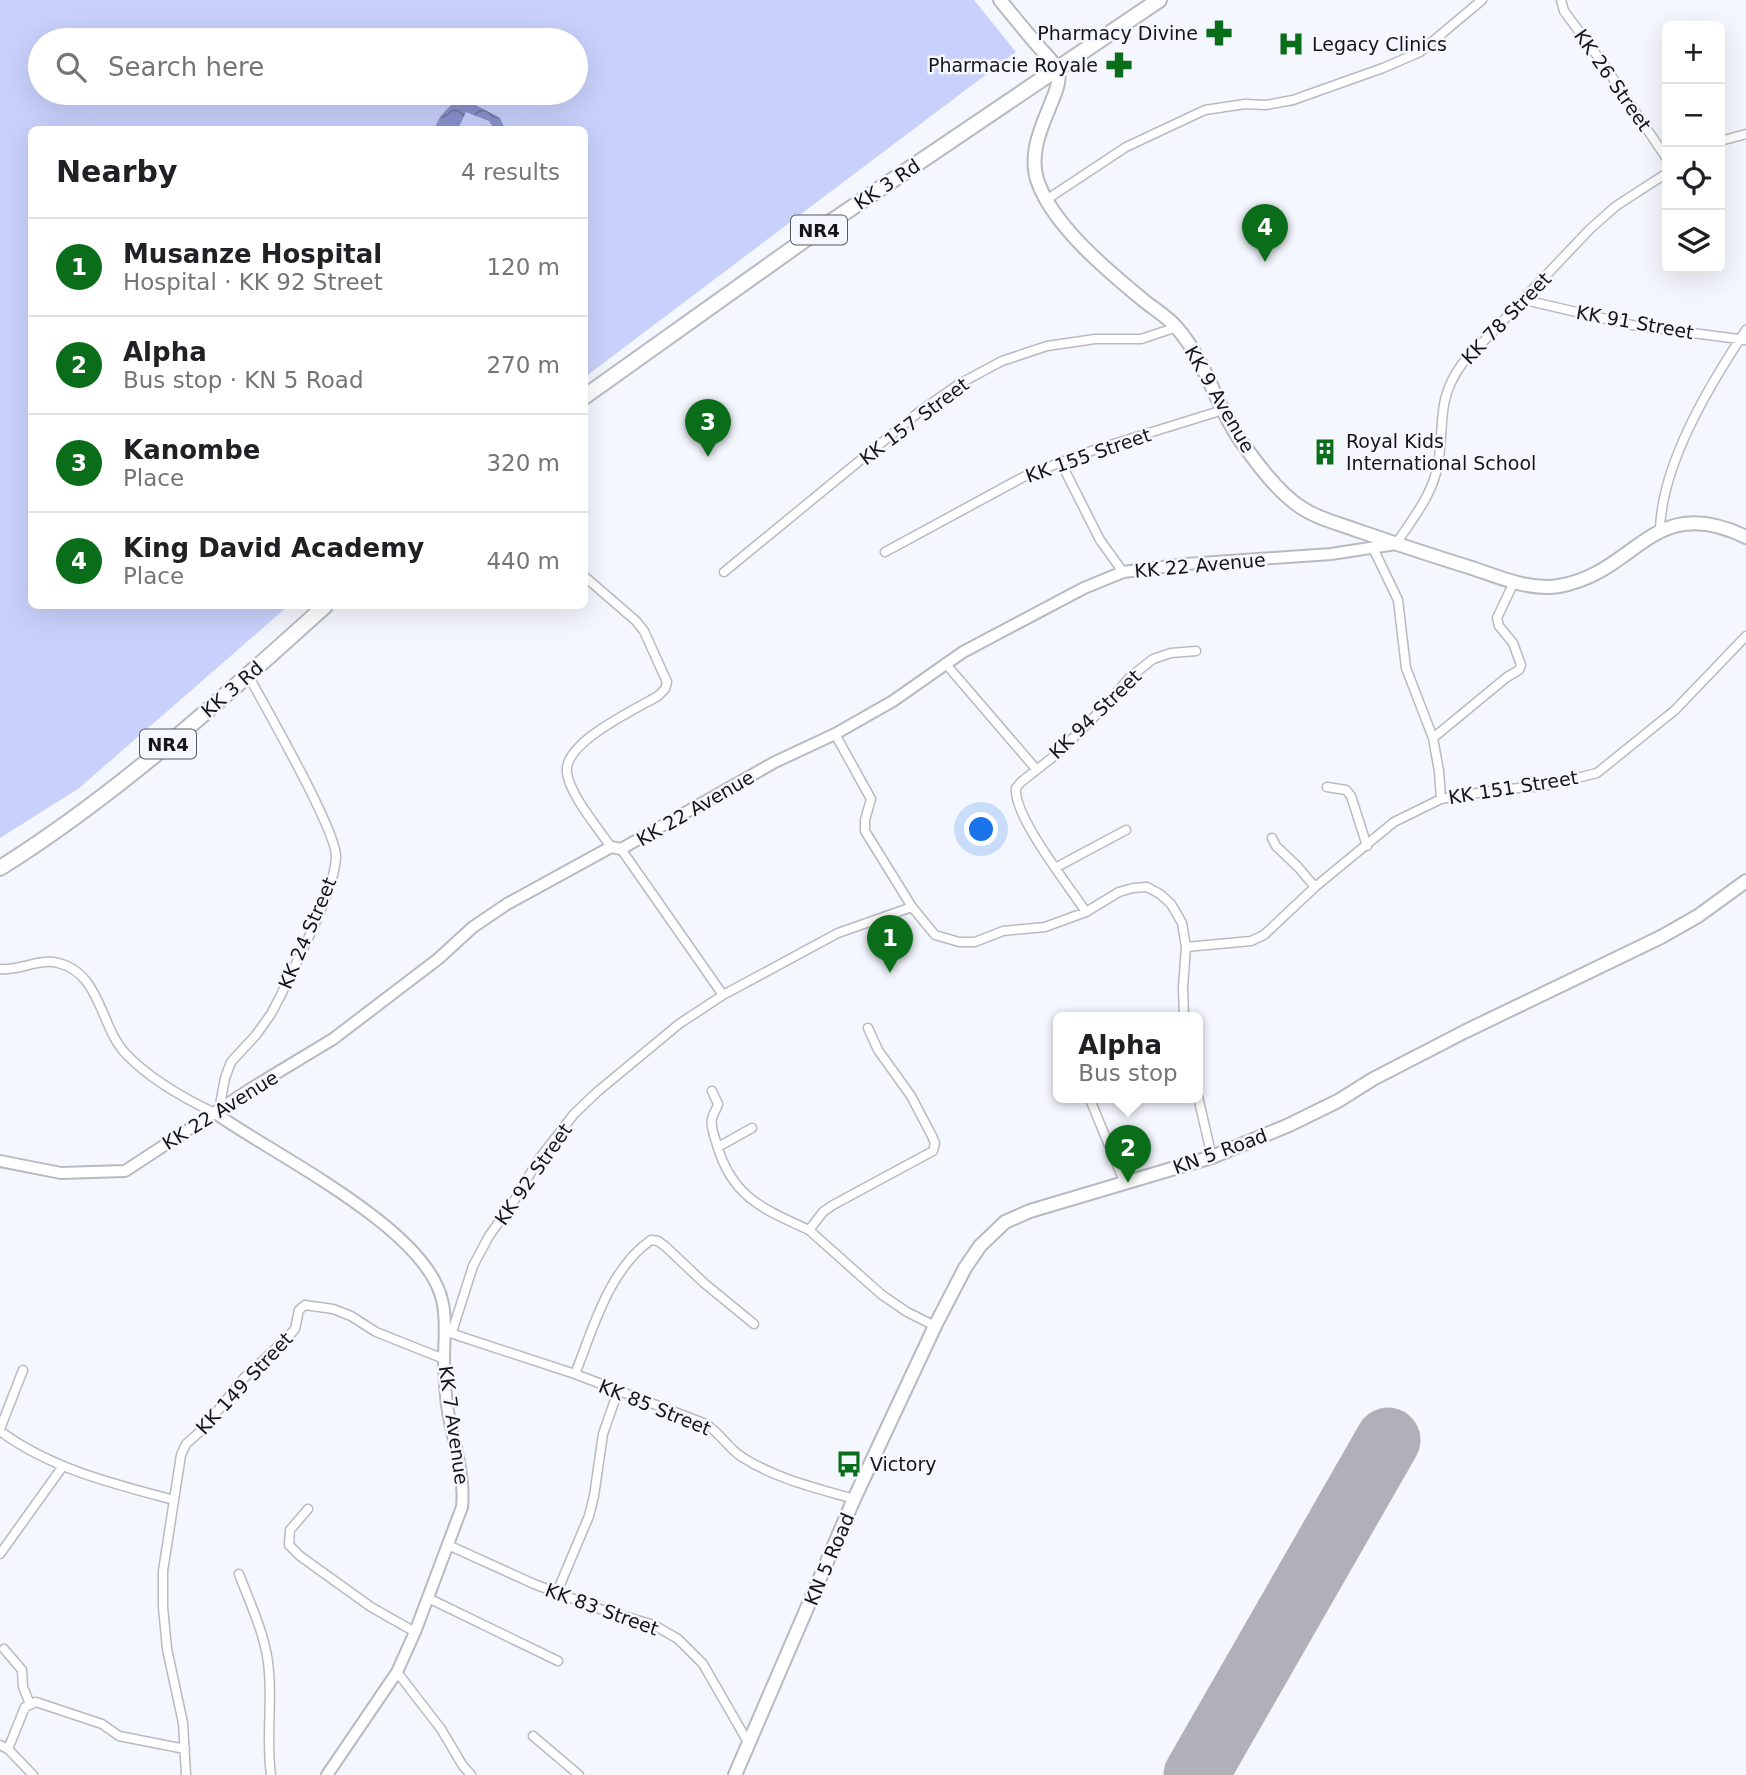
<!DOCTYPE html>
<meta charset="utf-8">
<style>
:root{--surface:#fff;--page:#f2f2f2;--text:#202124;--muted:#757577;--line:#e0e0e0;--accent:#0a6d1a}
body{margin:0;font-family:"DejaVu Sans",sans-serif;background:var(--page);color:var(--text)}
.controls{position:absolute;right:21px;top:21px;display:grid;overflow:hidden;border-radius:10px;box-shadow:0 7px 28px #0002}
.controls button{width:63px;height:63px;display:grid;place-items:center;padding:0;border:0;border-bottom:2px solid var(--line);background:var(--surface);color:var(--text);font:35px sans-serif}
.you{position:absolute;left:982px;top:830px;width:24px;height:24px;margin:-18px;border:5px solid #fff;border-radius:50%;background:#1a73e8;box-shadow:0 0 0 10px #1a73e833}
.badge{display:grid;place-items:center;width:46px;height:46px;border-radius:50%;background:var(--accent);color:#fff;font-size:23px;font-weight:700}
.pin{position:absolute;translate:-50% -58px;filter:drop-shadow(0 2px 4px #0008)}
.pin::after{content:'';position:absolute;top:37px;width:24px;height:21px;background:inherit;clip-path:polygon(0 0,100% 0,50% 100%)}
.popup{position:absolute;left:1053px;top:1012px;width:150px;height:91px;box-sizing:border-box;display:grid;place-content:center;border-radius:10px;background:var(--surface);filter:drop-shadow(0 2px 5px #0005);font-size:23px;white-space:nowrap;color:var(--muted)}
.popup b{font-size:26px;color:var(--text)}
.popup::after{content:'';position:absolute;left:50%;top:100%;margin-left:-14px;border:14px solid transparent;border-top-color:var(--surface)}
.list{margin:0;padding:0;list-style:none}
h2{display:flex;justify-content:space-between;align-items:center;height:91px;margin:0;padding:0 28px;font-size:30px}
h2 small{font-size:23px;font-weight:400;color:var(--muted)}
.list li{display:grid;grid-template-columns:46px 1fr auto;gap:21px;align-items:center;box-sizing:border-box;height:98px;padding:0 28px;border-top:2px solid var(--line)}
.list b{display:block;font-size:26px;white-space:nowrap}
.list p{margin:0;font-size:23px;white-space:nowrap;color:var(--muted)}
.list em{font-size:23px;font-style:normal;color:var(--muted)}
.icon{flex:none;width:38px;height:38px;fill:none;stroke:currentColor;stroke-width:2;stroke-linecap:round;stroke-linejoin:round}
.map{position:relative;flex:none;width:1746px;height:1775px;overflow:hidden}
.search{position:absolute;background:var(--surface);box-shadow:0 7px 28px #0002;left:28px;top:28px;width:560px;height:77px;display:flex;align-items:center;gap:18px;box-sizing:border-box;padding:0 24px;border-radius:38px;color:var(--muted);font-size:26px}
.panel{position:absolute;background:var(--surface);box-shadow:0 7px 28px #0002;left:28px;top:126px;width:560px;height:483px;border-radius:10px}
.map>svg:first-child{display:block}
.green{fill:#c8d1fb;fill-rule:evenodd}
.water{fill:url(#water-waves)}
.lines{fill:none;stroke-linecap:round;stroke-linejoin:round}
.runway{stroke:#b0b1b8;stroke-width:65}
.minor-casing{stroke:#b8bac1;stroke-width:11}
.tertiary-casing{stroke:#b8bac1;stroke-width:14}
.secondary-casing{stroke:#b8bac1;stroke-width:16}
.trunk-casing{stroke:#b8bac1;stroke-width:18}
.minor{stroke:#fff;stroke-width:8}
.tertiary{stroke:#fff;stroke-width:10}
.secondary{stroke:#fff;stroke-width:12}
.trunk{stroke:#fff;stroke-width:14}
.labels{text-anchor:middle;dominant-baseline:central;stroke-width:5;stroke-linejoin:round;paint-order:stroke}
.shield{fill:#f5f7ff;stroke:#58595d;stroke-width:2}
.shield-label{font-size:18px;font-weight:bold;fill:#151518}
.poi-label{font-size:19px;fill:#151518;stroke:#f5f7ff;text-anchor:start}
.street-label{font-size:19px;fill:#151518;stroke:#f5f7ff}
</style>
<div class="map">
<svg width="1746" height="1775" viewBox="0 0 1746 1775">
<defs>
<pattern id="water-waves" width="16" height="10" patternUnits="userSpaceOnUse" patternTransform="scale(1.75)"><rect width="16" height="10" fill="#8993cd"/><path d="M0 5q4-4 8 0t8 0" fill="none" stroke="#6f77a5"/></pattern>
</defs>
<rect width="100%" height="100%" fill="#f5f7ff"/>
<!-- green -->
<path class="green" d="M0,0H974L1016,52L585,377L584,130H32V606H288L78,789L0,838ZM40,40H576V93H40Z"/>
<!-- water -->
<path class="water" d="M461,97L500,118L505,129H494L489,121L466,112L458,129H435C437,116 451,105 461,97Z"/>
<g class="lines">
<!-- runway -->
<path class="runway" d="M1196,1775L1388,1440"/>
<!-- minor casing -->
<g class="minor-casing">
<path id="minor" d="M1561,0L1564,11L1604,65L1667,159
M1720,141L1746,134
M1046,200L1126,147L1205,110L1245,104L1266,105L1293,100L1383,68L1420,52L1482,0
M1525,300L1632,325L1746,340
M1060,461L1100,540L1123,572
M1660,531C1661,465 1710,384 1746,330
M1396,544C1411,521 1429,499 1436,473C1447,430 1433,404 1462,364L1590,229L1616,206L1667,173
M1373,548L1398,600L1406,668L1433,738
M885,552L1027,475L1094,450L1223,410
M724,572L919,412L959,384L1002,361L1047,346L1095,339H1141L1177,327
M584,576L636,621L644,631L667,682L665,689L658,696C636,709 562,743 567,773C570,795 598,828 611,847
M945,663L1036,769
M835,734L871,799L865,820V831L912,907
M1327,787L1346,790L1351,796L1367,846
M1441,799L1439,771L1433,738L1507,677L1519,670L1521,665L1513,643L1499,626L1497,618L1514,582
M1272,838L1276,846L1298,867L1315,887
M621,849L723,995
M1055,868L1126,830
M1086,912C1069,886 1013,816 1016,788L1021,782L1058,753L1106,705L1129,678L1153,659L1171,653L1196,651
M1186,947L1251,941L1264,935L1315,887L1394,822L1441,799L1496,790L1544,786L1597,773L1675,710L1746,636
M0,969C19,971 39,958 58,963C101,973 100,1027 126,1054C151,1080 183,1098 215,1113
M868,1028L878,1050L911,1096L932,1136L935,1143L933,1151L833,1205L823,1212L809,1230L882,1295L907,1312L935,1326
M712,1091L718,1104C717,1109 713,1113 712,1119C710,1127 715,1137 717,1145C732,1197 763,1209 809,1230
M1089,1097L1125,1184
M1198,1097L1212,1157
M219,1110L225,1078L231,1062L256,1035L271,1014L281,995C297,959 334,894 336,857C337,831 264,705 248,675
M718,1147L752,1128
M447,1332L575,1374L706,1424C721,1434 729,1449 742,1457C776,1479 816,1488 854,1499
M452,1332L473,1266L489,1236L514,1201L539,1159L574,1114L597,1092L679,1024L723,995L838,933L912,907L935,935L959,942H975L1003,931L1045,927L1086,912L1119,892L1133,888L1147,887L1160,894L1171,904L1182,923L1186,947L1183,987L1184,1017
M575,1374C593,1329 609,1269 651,1240L658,1241L666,1247L704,1283L754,1324
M0,1429L23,1370
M0,1431C51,1469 114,1484 174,1500
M308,1509L290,1530L289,1545L300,1556L371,1607L415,1632
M448,1545L534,1584L600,1609L654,1625L678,1639L703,1664L749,1744
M0,1554L63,1466
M239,1574C251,1606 267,1638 269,1672C272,1706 266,1741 271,1775
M557,1592L589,1516L594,1496L603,1434L618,1391
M428,1598L558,1661
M4,1649L22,1670L23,1687L30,1704
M397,1672L441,1729L463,1766L471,1775
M533,1736L579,1775
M0,1745L8,1749L33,1775
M8,1749L25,1707L36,1702L102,1724L119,1736L185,1749
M186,1775L183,1723L167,1649L163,1607V1571L181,1455L186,1444L203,1429L243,1379L287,1338L295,1329L299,1310L305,1305L333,1309L351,1316L376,1332L444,1359"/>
</g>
<!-- tertiary casing -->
<g class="tertiary-casing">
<path id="tertiary" d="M215,1113C274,1155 426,1228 442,1300C447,1319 444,1340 444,1359C444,1371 445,1384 446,1396C449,1434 466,1469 462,1507L415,1632L397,1672L327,1775
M0,1161L61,1173L125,1171L252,1088L333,1039L438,959L473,927L507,904L611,847L621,849L775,762L835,734L893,701L963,652L1084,588L1123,572L1186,564L1331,554L1396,544"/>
</g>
<!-- secondary casing -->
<g class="secondary-casing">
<path id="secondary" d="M1000,0C1013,16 1026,32 1039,47C1045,54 1053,61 1057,69C1068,91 1020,139 1039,185C1056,228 1108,271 1143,300C1154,309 1168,317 1177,328C1205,360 1216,405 1240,440C1256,462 1276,490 1299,506C1316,518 1337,523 1356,530C1394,543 1433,556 1472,568C1499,577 1530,591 1559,586C1637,573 1652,491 1746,537
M735,1775L854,1499L935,1326L965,1268L980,1246L1005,1222L1030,1211L1212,1157L1289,1125L1338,1101L1373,1079L1464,1032L1661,937L1698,916L1746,881"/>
</g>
<!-- trunk casing -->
<g class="trunk-casing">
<path id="trunk" d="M584,397L810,236L1159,0
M0,868C118,794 222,699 325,606"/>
</g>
<!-- minor -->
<use href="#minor" class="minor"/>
<!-- tertiary -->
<use href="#tertiary" class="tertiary"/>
<!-- secondary -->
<use href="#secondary" class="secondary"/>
<!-- trunk -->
<use href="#trunk" class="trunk"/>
</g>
<!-- icons -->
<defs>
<g id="pharmacy-bare" transform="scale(2.1)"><path d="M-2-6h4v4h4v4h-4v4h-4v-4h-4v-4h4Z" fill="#0a6d1a" stroke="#f5f7ff" stroke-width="2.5" paint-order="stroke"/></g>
<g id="hospital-bare" transform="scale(2.1)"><path d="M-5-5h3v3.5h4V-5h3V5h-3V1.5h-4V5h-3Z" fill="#0a6d1a" stroke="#f5f7ff" stroke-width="2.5" paint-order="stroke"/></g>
<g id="building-bare" transform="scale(2.1)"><path d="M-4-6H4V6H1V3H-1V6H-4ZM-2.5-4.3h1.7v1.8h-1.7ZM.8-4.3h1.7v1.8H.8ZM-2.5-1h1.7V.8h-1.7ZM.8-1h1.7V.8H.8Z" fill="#0a6d1a" stroke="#f5f7ff" stroke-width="2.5" paint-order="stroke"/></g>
<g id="bus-bare" transform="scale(2.1)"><path d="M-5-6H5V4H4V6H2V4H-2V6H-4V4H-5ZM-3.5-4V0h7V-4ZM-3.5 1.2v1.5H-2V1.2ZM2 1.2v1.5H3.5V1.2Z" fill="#0a6d1a" stroke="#f5f7ff" stroke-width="2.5" paint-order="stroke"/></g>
</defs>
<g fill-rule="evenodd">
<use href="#pharmacy-bare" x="1219" y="33"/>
<use href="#hospital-bare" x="1291" y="44"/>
<use href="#pharmacy-bare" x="1119" y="65"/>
<use href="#building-bare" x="1325" y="452"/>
<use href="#bus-bare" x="849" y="1464"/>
</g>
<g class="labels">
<!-- shield labels -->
<g class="shield">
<rect x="791" y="215.5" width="56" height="29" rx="5"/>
<rect x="140" y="729.5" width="56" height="29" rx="5"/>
</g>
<g class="shield-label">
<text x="819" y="230">NR4</text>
<text x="168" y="744">NR4</text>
</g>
<!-- poi labels -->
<g class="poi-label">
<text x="1198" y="33" text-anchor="end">Pharmacy Divine</text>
<text x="1312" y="44">Legacy Clinics</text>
<text x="1098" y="65" text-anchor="end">Pharmacie Royale</text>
<text x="1346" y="441">Royal Kids<tspan x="1346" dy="22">International School</tspan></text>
<text x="870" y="1464">Victory</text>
</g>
<!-- street labels -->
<g class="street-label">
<text transform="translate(1613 80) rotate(55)">KK 26 Street</text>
<text transform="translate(887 184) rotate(-34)">KK 3 Rd</text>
<text transform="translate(1506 318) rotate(-46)">KK 78 Street</text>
<text transform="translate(1635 322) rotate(10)">KK 91 Street</text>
<text transform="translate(1220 399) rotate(60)">KK 9 Avenue</text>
<text transform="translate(914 421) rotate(-37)">KK 157 Street</text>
<text transform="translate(1088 455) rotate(-19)">KK 155 Street</text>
<text transform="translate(1200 565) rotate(-5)">KK 22 Avenue</text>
<text transform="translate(232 689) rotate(-41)">KK 3 Rd</text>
<text transform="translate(1095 714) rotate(-44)">KK 94 Street</text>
<text transform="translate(1513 787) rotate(-9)">KK 151 Street</text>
<text transform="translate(695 808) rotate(-30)">KK 22 Avenue</text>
<text transform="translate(307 933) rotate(-67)">KK 24 Street</text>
<text transform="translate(220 1110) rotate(-32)">KK 22 Avenue</text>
<text transform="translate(1220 1151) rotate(-20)">KN 5 Road</text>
<text transform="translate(533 1174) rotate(-55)">KK 92 Street</text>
<text transform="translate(244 1383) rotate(-47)">KK 149 Street</text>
<text transform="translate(655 1407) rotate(22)">KK 85 Street</text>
<text transform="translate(454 1425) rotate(82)">KK 7 Avenue</text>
<text transform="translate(829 1559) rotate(-67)">KN 5 Road</text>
<text transform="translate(602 1609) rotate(20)">KK 83 Street</text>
</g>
</g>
</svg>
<div class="controls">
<button>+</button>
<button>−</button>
<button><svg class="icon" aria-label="locate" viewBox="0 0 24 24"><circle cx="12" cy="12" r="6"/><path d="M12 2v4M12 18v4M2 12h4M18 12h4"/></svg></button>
<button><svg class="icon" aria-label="layers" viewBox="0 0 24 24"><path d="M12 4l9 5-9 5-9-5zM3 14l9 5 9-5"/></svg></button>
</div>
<div class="you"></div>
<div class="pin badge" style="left:890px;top:973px">1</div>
<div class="pin badge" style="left:1128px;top:1183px">2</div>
<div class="popup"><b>Alpha</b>Bus stop</div>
<div class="pin badge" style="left:708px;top:457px">3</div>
<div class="pin badge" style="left:1265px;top:262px">4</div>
<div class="search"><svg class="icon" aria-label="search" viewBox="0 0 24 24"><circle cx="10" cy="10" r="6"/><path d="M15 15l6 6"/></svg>Search here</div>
<section class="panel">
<h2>Nearby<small>4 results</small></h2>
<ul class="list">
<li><span class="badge">1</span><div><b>Musanze Hospital</b><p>Hospital · KK 92 Street</p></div><em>120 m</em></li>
<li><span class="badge">2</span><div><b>Alpha</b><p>Bus stop · KN 5 Road</p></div><em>270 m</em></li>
<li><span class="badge">3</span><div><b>Kanombe</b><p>Place</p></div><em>320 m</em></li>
<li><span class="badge">4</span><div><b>King David Academy</b><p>Place</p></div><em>440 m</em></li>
</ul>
</section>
</div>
